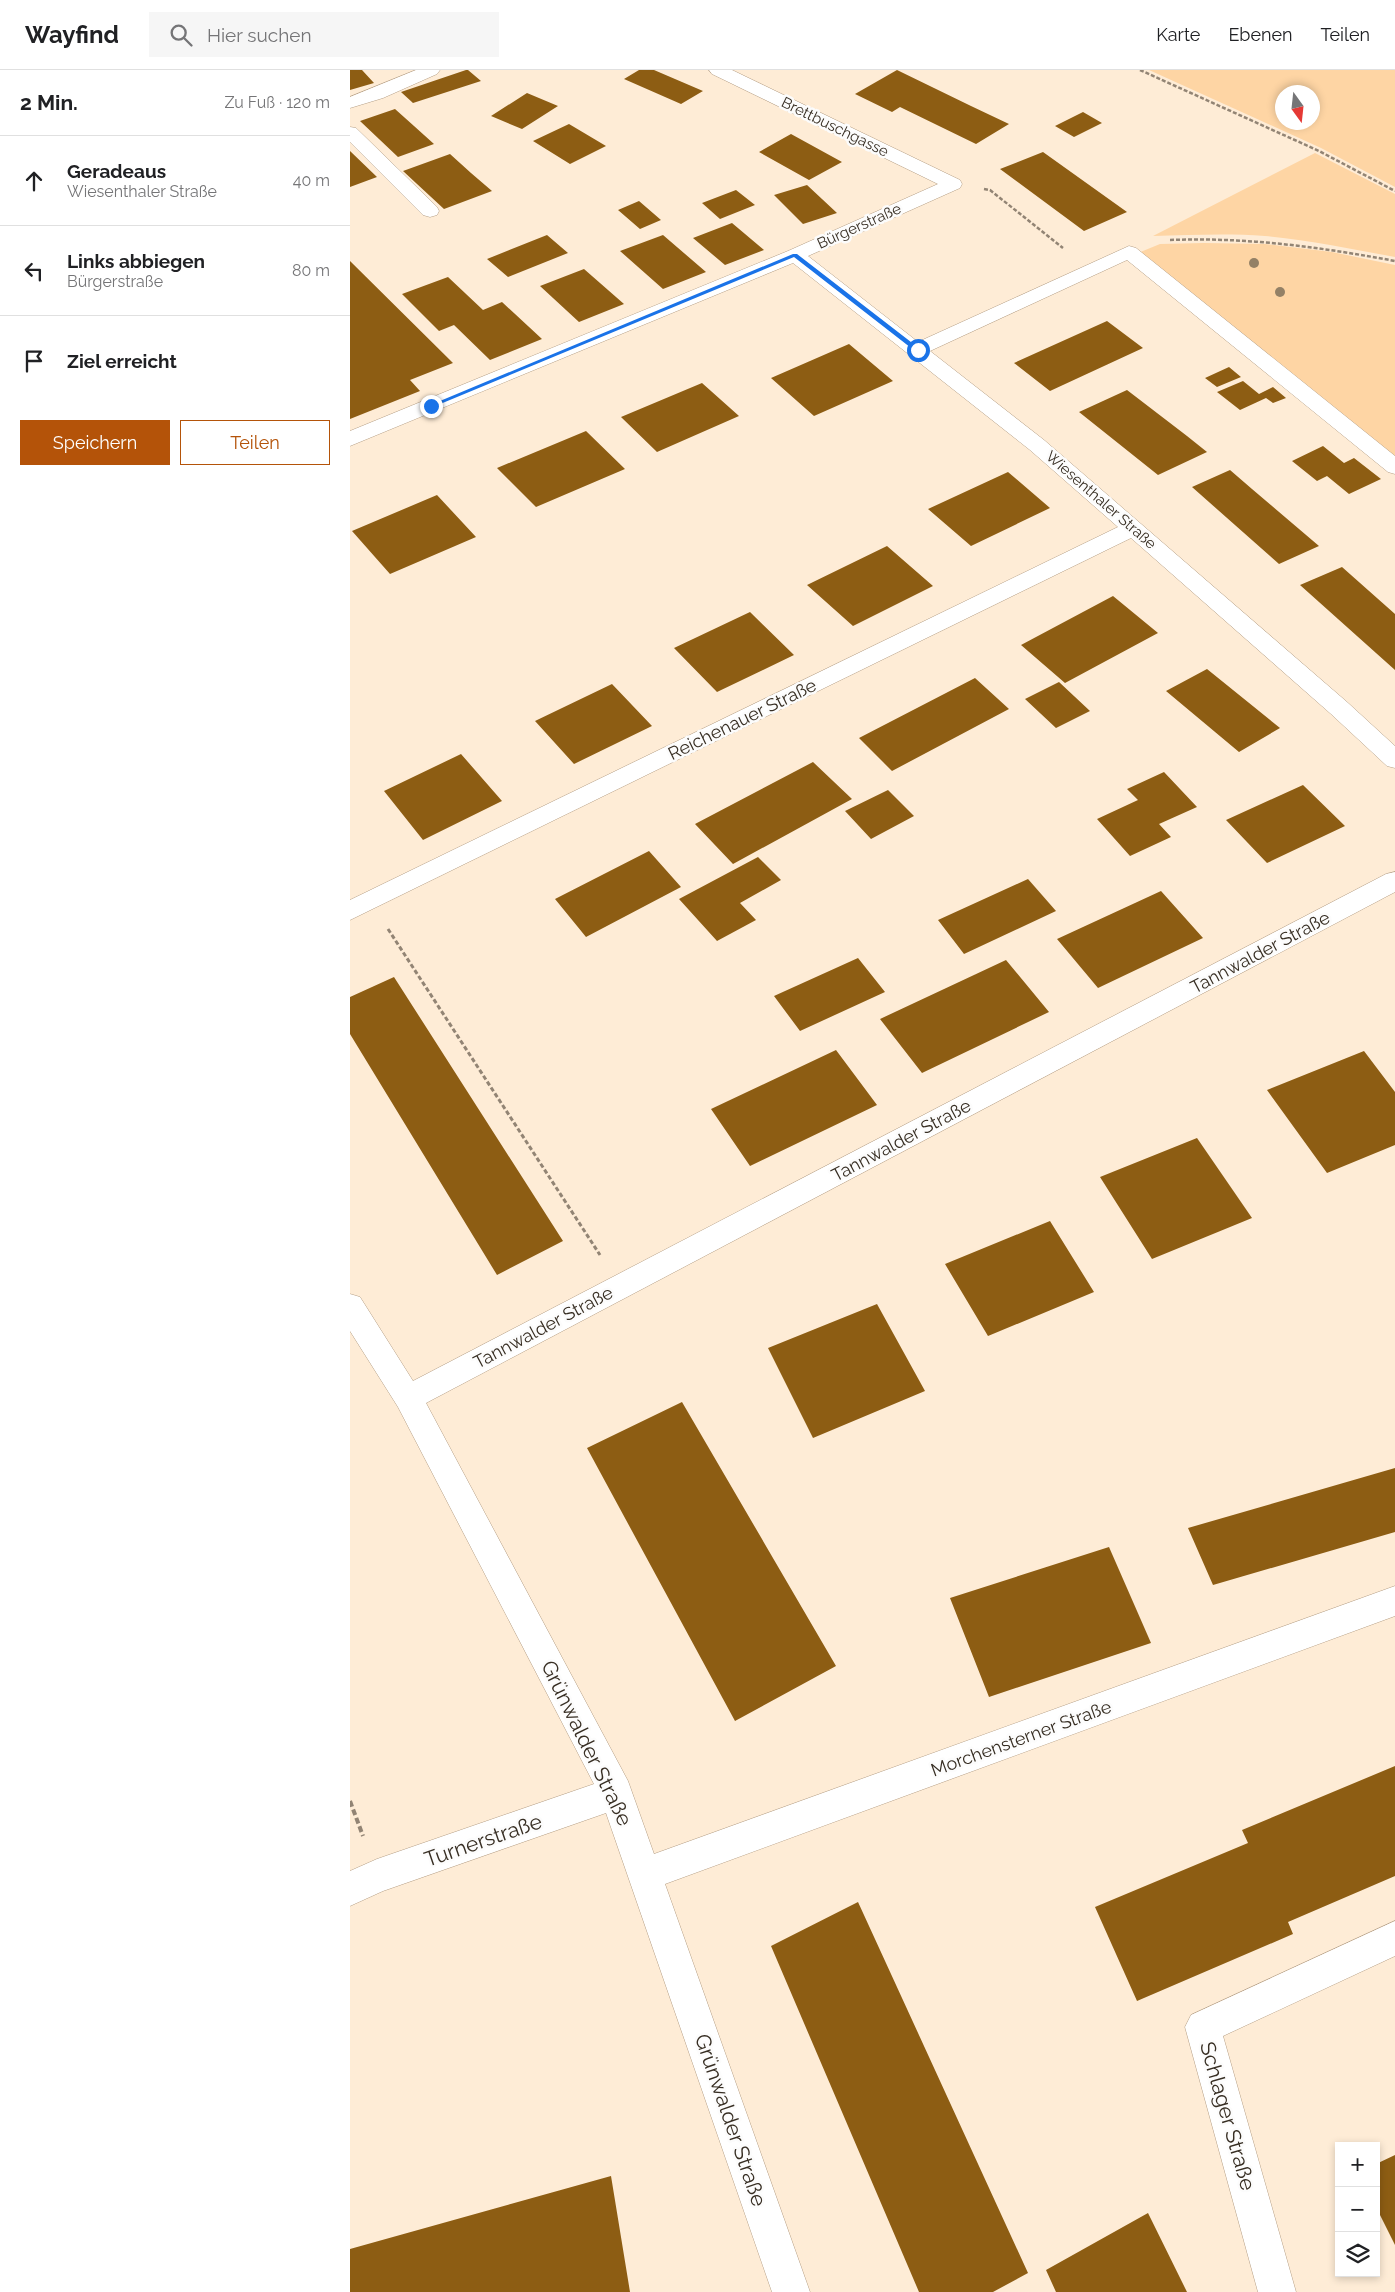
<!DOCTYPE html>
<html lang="de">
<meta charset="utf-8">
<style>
:root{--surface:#fff;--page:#f6f6f6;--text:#202124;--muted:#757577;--line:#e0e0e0;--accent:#b45309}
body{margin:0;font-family:Raleway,sans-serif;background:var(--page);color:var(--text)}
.controls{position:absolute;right:15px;bottom:15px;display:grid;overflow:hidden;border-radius:0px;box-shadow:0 2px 8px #0003}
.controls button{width:45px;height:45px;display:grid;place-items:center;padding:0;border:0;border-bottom:1px solid var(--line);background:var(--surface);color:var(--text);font:25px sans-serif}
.compass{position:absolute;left:925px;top:15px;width:45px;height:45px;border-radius:50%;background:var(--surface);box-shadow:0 2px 8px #0003;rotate:165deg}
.stop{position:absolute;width:15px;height:15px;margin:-11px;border:4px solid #1a73e8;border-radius:50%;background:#fff}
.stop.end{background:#1a73e8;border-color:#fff;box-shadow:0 1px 5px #0008}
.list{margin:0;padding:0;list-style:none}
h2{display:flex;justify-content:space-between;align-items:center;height:65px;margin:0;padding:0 20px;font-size:21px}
h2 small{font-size:16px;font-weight:400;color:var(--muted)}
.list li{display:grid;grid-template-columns:32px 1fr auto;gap:15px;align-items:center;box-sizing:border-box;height:90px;padding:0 20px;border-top:1px solid var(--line)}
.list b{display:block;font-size:19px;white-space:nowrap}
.list p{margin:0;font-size:16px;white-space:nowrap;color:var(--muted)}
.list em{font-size:16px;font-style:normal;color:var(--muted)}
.actions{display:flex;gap:10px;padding:15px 20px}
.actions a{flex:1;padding:11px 0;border:1px solid var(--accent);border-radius:0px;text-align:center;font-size:18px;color:var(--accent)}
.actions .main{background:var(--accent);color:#fff}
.icon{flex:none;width:28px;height:28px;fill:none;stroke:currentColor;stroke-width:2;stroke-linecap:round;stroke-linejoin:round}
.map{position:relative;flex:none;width:1045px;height:2222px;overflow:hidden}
header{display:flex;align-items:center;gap:30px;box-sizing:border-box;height:70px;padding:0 25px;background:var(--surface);border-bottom:1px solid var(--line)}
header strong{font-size:24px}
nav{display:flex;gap:28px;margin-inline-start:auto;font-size:18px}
.search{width:350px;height:45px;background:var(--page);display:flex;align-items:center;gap:12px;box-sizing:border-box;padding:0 18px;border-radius:0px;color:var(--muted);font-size:19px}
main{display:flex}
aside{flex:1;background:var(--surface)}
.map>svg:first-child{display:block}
.green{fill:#fed5a4;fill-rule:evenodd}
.building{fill:#8d5d13}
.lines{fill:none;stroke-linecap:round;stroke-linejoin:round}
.minor-casing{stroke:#b49e85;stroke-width:1}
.path-far2{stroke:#928474;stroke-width:2.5;stroke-dasharray:4 2;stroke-linecap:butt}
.path-far1{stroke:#928474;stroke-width:3;stroke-dasharray:4.5 2.5;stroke-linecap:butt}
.path{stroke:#928474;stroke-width:4;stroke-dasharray:6 3;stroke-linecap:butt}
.minor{fill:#fff;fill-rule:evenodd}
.tree{fill:#948166}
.route{fill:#1a73e8}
.labels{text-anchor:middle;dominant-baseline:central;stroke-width:5;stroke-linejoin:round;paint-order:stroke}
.far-street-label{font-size:15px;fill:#372e23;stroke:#fcfcfc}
.street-label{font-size:18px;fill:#372e23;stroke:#fcfcfc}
.near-street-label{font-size:21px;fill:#372e23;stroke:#fcfcfc}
</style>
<header>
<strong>Wayfind</strong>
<div class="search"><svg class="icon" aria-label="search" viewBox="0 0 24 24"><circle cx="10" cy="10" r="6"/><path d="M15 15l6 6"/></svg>Hier suchen</div>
<nav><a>Karte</a><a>Ebenen</a><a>Teilen</a></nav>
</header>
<main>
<aside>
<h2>2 Min.<small>Zu Fuß · 120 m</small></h2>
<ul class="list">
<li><svg class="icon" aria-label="ahead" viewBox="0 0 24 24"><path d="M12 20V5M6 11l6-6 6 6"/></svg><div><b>Geradeaus</b><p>Wiesenthaler Straße</p></div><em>40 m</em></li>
<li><svg class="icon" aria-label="left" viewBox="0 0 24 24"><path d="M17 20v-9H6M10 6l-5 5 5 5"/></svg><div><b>Links abbiegen</b><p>Bürgerstraße</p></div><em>80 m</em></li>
<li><svg class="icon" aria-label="arrive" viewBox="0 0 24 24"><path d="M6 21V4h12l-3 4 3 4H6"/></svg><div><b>Ziel erreicht</b></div></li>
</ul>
<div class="actions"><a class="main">Speichern</a><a>Teilen</a></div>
</aside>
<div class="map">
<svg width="1045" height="2222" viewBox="0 0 1045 2222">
<rect width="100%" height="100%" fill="#feecd6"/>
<!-- green -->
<path class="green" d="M799,0H1045V117L971,78ZM962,22V52H932V22Z
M965,83L1045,124V187C1002,179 959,170 915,166C878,163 840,165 803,166Z
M854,173L915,174L982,182L1045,195V390L788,183L810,174Z"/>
<!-- building -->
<path class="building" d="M0,0H12L24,13L0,20Z
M116,0H118L131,11L63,33L51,22Z
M289,0H304L353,21L331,34L274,9Z
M547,0L621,36L659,54L626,74L550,37L542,42L505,24Z
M177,23L208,36L172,59L141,46Z
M45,39L64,56L84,74L48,87L10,51Z
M733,42L752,53L724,67L705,56Z
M219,54L256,76L220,94L183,71Z
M441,64L492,92L459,110L409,82Z
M0,81L27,107L0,117Z
M693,82L777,142L734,161L650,99Z
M100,84L121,103L142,121L94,139L53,101Z
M457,115L487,143L453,154L424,125Z
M386,120L405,135L370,149L352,133Z
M289,131L311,150L290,159L268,140Z
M382,153L414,180L375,195L343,168Z
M197,165L218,183L158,207L137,189Z
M313,165L356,202L313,219L270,181Z
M0,191L103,293L60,310L70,321L0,349Z
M234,199L274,234L229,252L190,216Z
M98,207L133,240L152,232L192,269L140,290L104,255L89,261L52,224Z
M757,251L793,278L700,321L664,293Z
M499,274L543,311L464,346L421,308Z
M879,297L891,307L867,317L855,308Z
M893,311L909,324L923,317L936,328L923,333L916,328L890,340L867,322Z
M352,313L389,346L307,382L271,347Z
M777,320L837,366L857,382L808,405L729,342Z
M236,361L275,399L186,437L147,398Z
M973,376L994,393L1004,388L1031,409L999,424L977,406L967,411L942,391Z
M880,400L902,419L969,476L929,494L842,417Z
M658,402L700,438L621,476L578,439Z
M87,425L126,467L40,504L2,461Z
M537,476L583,516L503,556L457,515Z
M992,497L1045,544V600L950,515Z
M763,526L808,563L715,613L671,575Z
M400,542L444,585L367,622L324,578Z
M857,599L930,658L889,682L816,621Z
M625,608L659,639L542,701L509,668Z
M709,612L740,641L706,658L675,629Z
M262,614L302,656L224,694L185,651Z
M111,684L152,731L73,770L34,721Z
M463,692L502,729L383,794L345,754Z
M814,702L847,737L809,754L821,767L780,786L747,749L788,730L777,719Z
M953,715L995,756L917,793L876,750Z
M538,720L564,746L521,769L495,741Z
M299,781L331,817L236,867L205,829Z
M408,787L431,810L390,833L406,850L367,871L329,829Z
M678,809L706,841L614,884L588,850Z
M811,821L853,868L748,918L707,869Z
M508,888L535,922L450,961L424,926Z
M656,890L699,942L572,1003L530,949Z
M44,907L213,1171L147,1205L0,964V927Z
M486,980L527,1035L400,1096L361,1039Z
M1014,981L1045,1022V1075L977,1103L917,1020Z
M847,1068L902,1148L802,1189L750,1107Z
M700,1151L744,1222L638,1266L595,1194Z
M527,1234L575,1321L463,1368L418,1278Z
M332,1332L486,1596L385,1651L237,1378Z
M1045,1398V1462L863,1515L838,1458Z
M759,1477L801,1573L639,1627L600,1528Z
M1045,1696V1806L938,1852L943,1864L787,1931L745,1837L898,1773L892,1760Z
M508,1832L678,2203L643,2222H569L421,1876Z
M1045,2085V2175L1026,2137V2094Z
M261,2106L280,2222H0V2179Z
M798,2143L837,2222H706L696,2200Z"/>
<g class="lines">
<!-- minor casing -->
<g class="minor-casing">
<path id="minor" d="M66,0H90L87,4L33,28L0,38V27Z
M359,0H382L610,110L612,114L610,118L458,186L568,272L779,176L786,178L1045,386V404L1038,402L777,190L580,281L694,370L997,632L1045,676V698L1037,696L981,644L781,468L0,850V830L768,457L680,380L443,193L0,376V361L438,181L588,114L362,4Z
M0,57L6,58L87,137L89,141L87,145L80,147L73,145L0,72Z
M1045,802V822L76,1333L278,1711L304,1784L1045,1516V1546L315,1814L460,2222H422L256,1743L33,1821L0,1836V1801L27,1789L244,1714L48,1337L0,1261V1224L10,1227L63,1311L1036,804Z
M1045,1851V1886L873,1966L946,2222H908L835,1957L841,1945Z"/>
</g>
<!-- path-far2 -->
<path class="path-far2" d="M790,0L969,81L1045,121
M634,119L640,120L713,178
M820,170C896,167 970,177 1045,191"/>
<!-- path-far1 -->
<path class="path-far1" d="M38,859L250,1185"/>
<!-- path -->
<path class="path" d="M0,1731L13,1766"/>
<!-- minor -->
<use href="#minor" class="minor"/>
</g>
<!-- trees -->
<g class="tree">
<circle cx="904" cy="193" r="5"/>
<circle cx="930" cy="222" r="5"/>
</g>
<!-- route -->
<path class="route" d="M443,184H447L570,279V281H565L444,187L83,337L78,336Z"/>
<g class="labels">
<!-- far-street labels -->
<g class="far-street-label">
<text transform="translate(485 57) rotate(26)">Brettbuschgasse</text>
<text transform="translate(509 156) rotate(-24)">Bürgerstraße</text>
<text transform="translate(751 430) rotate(41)">Wiesenthaler Straße</text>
</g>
<!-- street labels -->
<g class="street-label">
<text transform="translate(392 649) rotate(-26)">Reichenauer Straße</text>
<text transform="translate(910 882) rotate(-28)">Tannwalder Straße</text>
<text transform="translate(551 1070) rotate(-28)">Tannwalder Straße</text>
<text transform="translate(193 1257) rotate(-28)">Tannwalder Straße</text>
<text transform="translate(671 1668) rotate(-20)">Morchensterner Straße</text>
</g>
<!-- near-street labels -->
<g class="near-street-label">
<text transform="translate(237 1673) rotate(64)">Grünwalder Straße</text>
<text transform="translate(133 1770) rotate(-19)">Turnerstraße</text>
<text transform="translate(878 2046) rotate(74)">Schlager Straße</text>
<text transform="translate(381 2050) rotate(71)">Grünwalder Straße</text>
</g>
</g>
</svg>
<div class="controls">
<button>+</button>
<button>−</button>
<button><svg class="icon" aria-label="layers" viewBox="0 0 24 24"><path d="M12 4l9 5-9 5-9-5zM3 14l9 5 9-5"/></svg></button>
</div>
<svg class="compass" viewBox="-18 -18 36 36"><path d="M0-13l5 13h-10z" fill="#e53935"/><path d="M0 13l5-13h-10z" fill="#757577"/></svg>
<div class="stop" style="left:568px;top:280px"></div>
<div class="stop end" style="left:81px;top:336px"></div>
</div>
</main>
